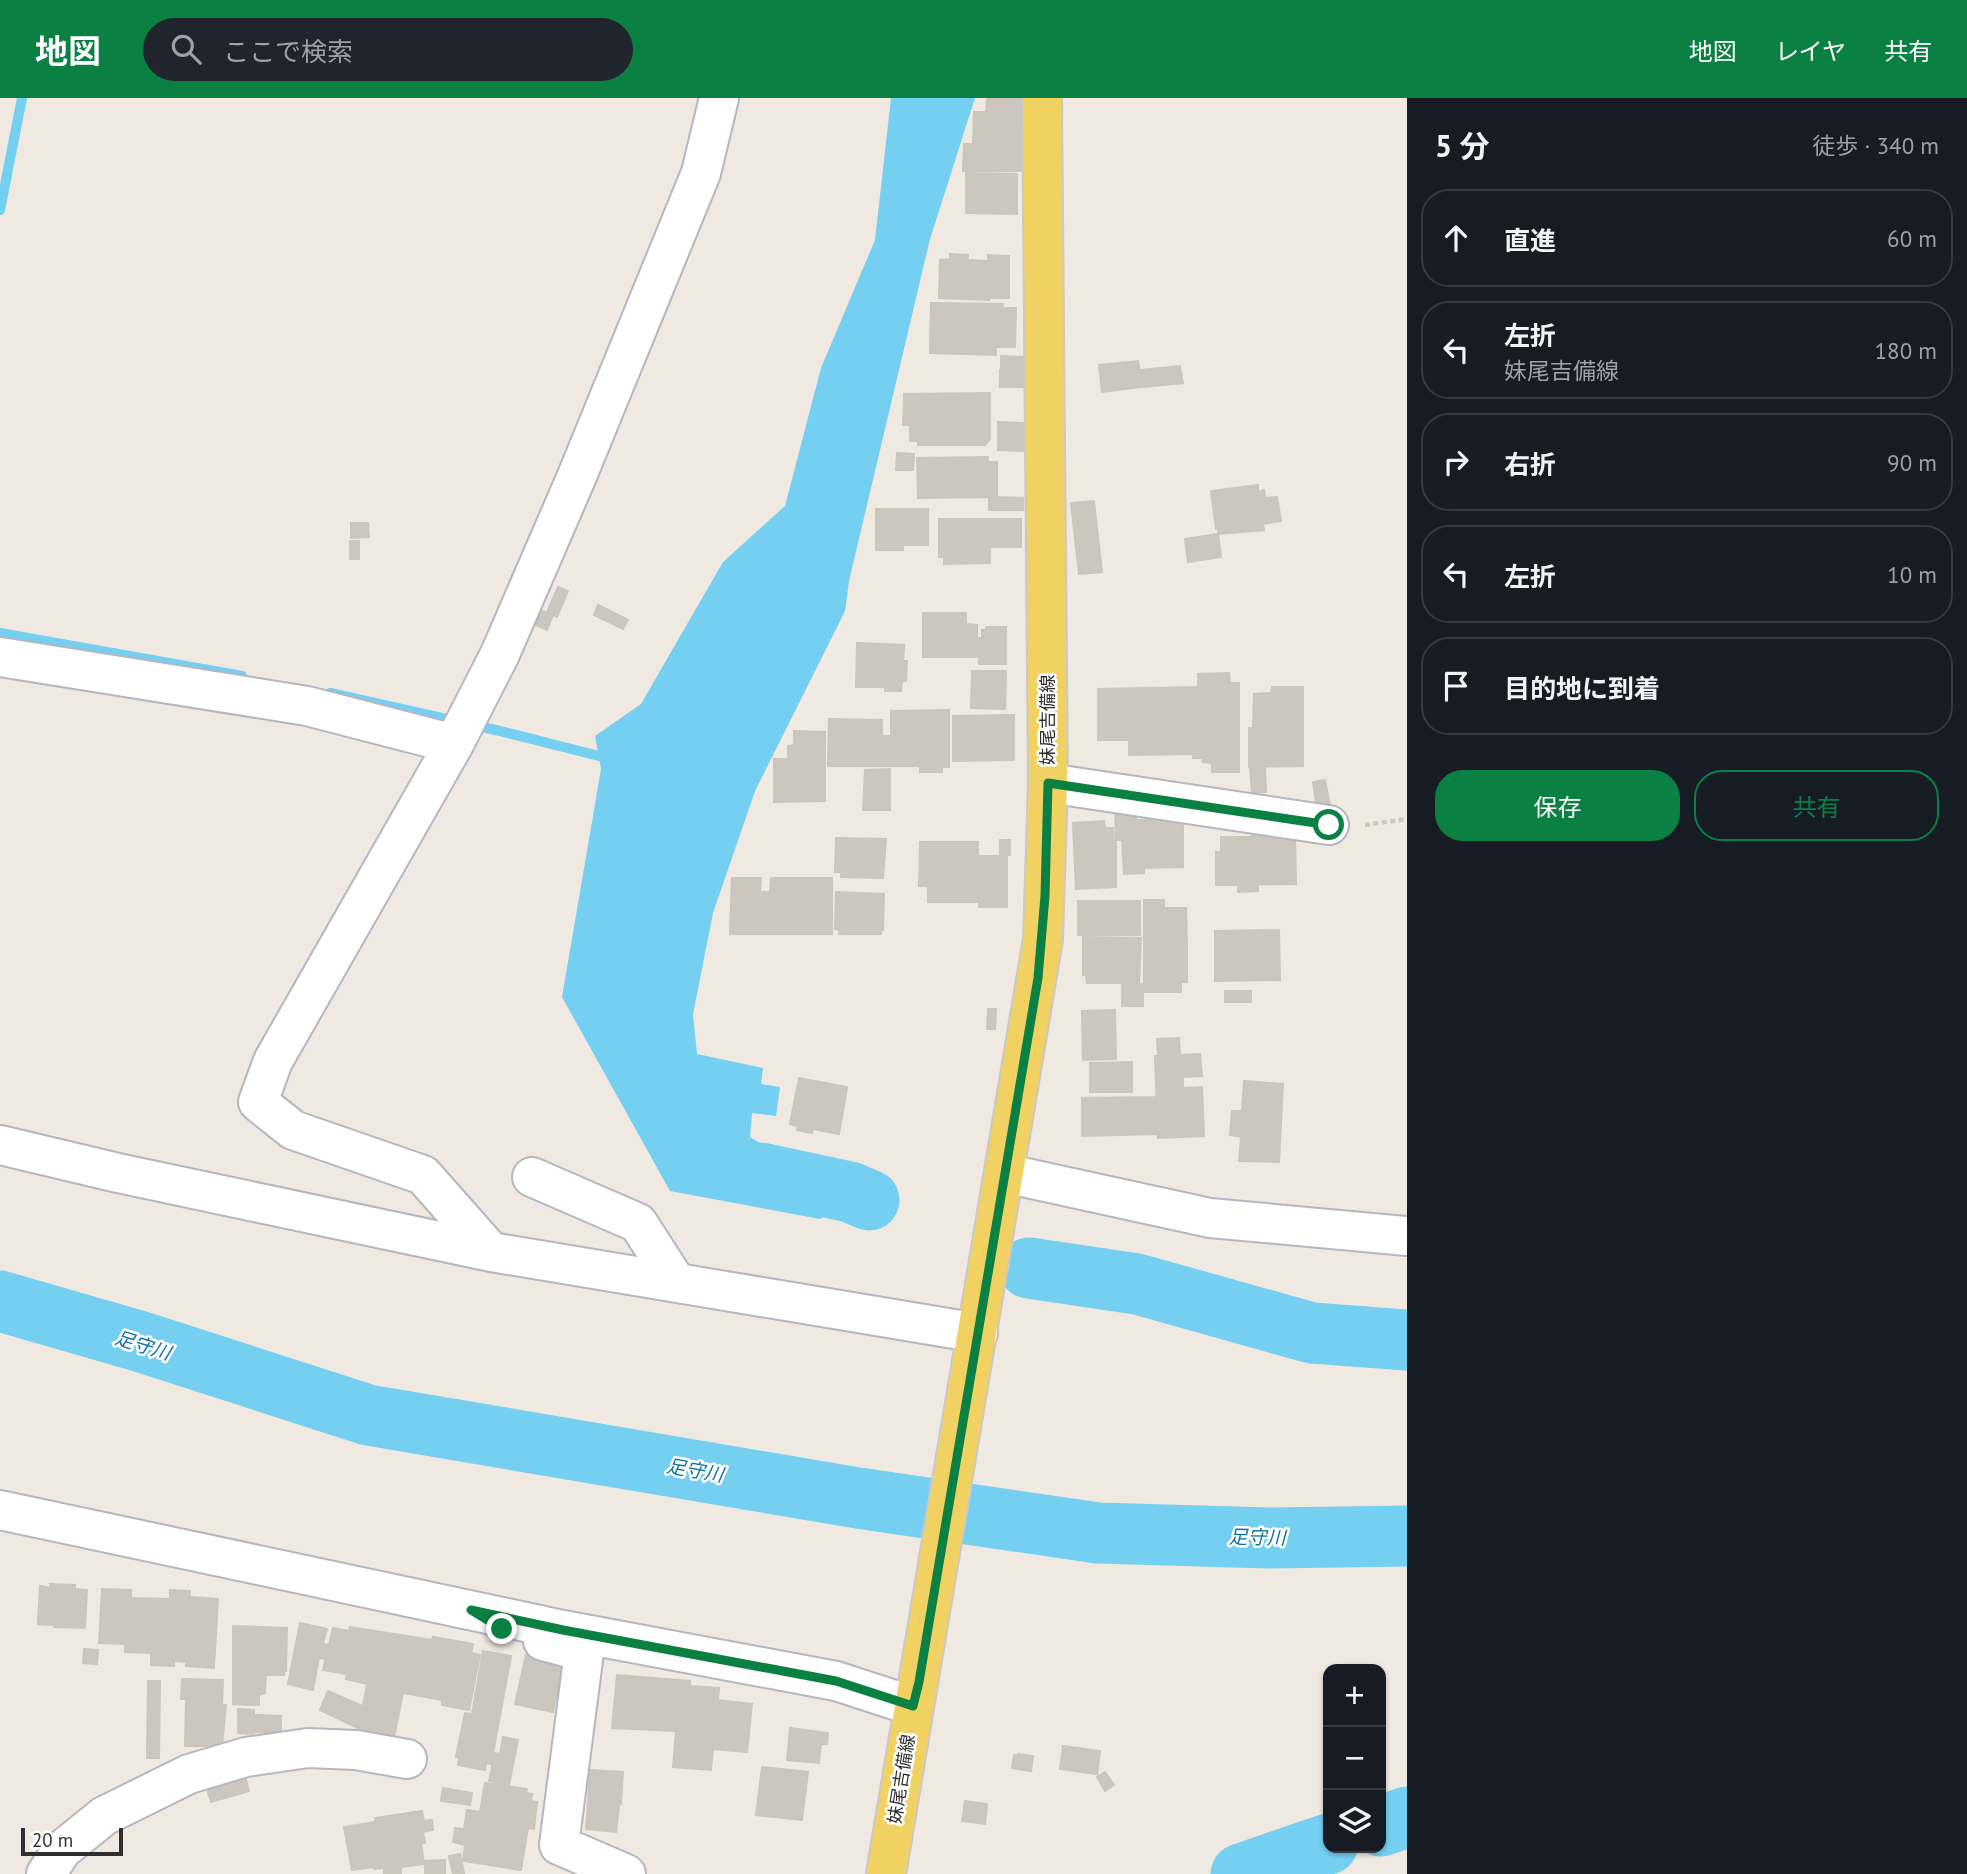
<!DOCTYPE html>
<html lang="ja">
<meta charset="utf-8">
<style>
:root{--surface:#171b24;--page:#20242c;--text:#f1f3f6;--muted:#9ea1a6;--line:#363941;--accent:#0b8043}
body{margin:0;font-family:"PT Sans","Noto Sans JP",sans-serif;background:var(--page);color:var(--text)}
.controls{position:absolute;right:21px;bottom:21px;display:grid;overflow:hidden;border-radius:14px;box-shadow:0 2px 5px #0004}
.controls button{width:63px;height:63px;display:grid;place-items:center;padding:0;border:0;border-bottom:2px solid var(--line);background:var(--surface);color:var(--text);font:35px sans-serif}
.scale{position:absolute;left:21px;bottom:18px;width:102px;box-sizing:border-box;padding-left:7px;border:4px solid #2e2e2e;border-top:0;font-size:19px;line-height:24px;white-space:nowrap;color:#2e2e2e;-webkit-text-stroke:5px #fff;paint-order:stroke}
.stop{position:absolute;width:21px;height:21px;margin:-16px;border:5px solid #0b8043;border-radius:50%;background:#fff}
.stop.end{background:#0b8043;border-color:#fff;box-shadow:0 2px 7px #0008}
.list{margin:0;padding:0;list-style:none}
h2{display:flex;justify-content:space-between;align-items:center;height:91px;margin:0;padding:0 28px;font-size:30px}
h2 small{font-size:23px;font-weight:400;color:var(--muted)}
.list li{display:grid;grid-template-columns:46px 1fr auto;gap:21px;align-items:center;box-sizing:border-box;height:98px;margin:0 14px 14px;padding:0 14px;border:2px solid var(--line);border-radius:28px}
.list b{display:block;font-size:26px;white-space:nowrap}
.list p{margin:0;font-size:23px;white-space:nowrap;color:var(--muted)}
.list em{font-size:23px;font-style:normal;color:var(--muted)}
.actions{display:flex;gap:14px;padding:21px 28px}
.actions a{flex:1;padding:16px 0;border:2px solid var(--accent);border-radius:28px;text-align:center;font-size:24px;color:var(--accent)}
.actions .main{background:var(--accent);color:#fff}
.icon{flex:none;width:38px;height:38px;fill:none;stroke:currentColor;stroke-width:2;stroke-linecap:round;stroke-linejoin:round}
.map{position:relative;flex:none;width:1407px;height:1776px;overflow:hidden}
header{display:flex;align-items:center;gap:42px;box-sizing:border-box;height:98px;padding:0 35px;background:var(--accent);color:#fff}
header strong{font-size:33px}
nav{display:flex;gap:38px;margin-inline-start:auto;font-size:24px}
.search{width:490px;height:63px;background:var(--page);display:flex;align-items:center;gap:18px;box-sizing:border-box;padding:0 24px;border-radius:38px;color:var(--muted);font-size:26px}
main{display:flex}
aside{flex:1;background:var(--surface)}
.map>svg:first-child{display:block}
.water{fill:#75cff0}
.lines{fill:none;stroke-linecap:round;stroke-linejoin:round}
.stream{stroke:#75cff0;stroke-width:10}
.river{stroke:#75cff0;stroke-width:61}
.building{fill:#cbc7bf;stroke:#cbc5ba;stroke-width:2}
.minor-casing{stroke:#b4b7c1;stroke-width:42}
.major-casing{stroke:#c9c9c9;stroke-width:42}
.path{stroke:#c9c9c9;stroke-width:4.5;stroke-dasharray:5 3.5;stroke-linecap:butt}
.minor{stroke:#fff;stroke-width:38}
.major{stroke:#f2d163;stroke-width:38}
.route{stroke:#0b8043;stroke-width:9}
.labels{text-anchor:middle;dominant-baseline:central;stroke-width:5;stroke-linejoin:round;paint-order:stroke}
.street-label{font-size:18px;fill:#2e2e2e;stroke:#fff}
.water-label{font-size:19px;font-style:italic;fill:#0d6fa3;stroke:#fff}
</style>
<header>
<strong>地図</strong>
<div class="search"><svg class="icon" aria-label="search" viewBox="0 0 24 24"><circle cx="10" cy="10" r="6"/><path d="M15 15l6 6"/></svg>ここで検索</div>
<nav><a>地図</a><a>レイヤ</a><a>共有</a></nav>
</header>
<main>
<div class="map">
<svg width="1407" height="1776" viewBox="0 0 1407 1776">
<rect width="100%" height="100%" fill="#efe9e1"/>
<!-- water -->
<path class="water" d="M891,0H975L930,141L849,483L845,513L755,693L713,815L693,916L697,956L763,970L761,986L780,989L776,1018L752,1015L750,1039L790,1063L833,1071L842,1080L841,1107L820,1121L670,1093L562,899L601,671L595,638L641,606L723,464L785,408L821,270L875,142Z"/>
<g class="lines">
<!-- stream -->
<path class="stream" d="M0,112L22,0
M0,535L242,578
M330,595L500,633L611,661"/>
<!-- river -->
<path class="river" d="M761,1075L850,1094L869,1102
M1029,1170L1137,1186L1312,1235L1407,1242
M0,1203L142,1244L368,1317L858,1400L1098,1435L1270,1440L1407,1438
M1381,1728L1407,1719
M1241,1776L1328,1746"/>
</g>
<!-- building -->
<path class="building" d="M987,0H1021L1022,73H963L964,46H973L974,14H986Z
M966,75L1017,76V116L966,115Z
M950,156L968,157V162L988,163V157L1009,158V200H989V202L939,200L940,162L950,161Z
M931,205L1003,206L1002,210H1016L1015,249H996V257L930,255Z
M1001,258L1024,259V271L1001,270Z
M1138,263L1142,289L1102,294L1099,267Z
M1180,268L1183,285L1143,289L1141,272Z
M1000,272H1025V289H1000Z
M990,295V341L985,347H918V343H910V327H903L904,296Z
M998,324L1025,325V353L998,352Z
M897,355L914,356L913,372H896Z
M988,359V364H997V399L918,400L917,360Z
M1258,387V394L1264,392L1265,400L1277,399L1281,423L1263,426L1264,432L1219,436L1218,431H1216L1211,393Z
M989,399L1023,400V412H989Z
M1094,403L1102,474L1079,476L1071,405Z
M876,411H928V447H903V452H876Z
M939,421H990V465L944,466V459H939Z
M990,421H1021V449H990Z
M351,425H368L369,439L351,440Z
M1218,436L1221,459L1188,464L1185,441Z
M350,443H359V461H350Z
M558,489L568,493L557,519L547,514Z
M598,507L628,522L623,531L594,517Z
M542,513L553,517L547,532L536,527Z
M923,515H966V526L977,527V559H923Z
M986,529H1006V566H979L978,540H982V532H986Z
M857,545L904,547L903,563H907L906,583H902L901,593H885V589H856Z
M972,573H1006L1005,611L971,610Z
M1229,575L1230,585H1239V674H1212V665L1203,664L1202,660H1193V656L1129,657V642H1098V591L1198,589V576Z
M1272,589H1303V668L1249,669V630H1253L1254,596L1271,595Z
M949,612V669H942V674H920V668H828L829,621L882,622V638H891V613Z
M1014,617V662L953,663V618Z
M794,633L825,634V703L774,704V661H788V648L794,647Z
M1265,669L1266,694L1252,695L1250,670Z
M890,671V712H863L865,672Z
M1325,682L1330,707L1317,709L1313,684Z
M1115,712H1136V722H1183V769L1144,770V775L1124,776L1122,742H1116Z
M1104,723L1105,730H1113L1114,743L1116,742V789L1076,791L1073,725Z
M1252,735H1295L1296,786L1216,787V754H1221V739H1252Z
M836,740L886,741L883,780L841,779V774H835Z
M1000,742H1010V757H1000Z
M920,744H978V788H919Z
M979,758H1007V809H979Z
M732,780H761L760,794H770L771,780H832V836H730Z
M1238,787H1258V793L1238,794Z
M928,788L978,789V804H928Z
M836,794L884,796L883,832H881V836H839L840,832L835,831Z
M1144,802H1164V810H1186L1187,847H1180L1181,894H1144Z
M1078,803H1140V837H1078Z
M1279,832L1280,882L1215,883V833Z
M1083,839L1141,840L1139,885H1087L1086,877H1083Z
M1180,847H1187V884L1181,883Z
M1143,886V908H1122V887Z
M1225,893H1251V904H1225Z
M988,911H996L995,931H987Z
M1115,912L1116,961L1083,962L1082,913Z
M1179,940L1180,957L1200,956L1202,978L1183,979V990L1202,989L1204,1038L1158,1040L1155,958H1158L1157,941Z
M1132,964V994H1090V965Z
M799,980L847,989L839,1036L813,1031L812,1035L797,1032L798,1028L790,1026Z
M1244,983L1283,986L1279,1064L1239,1063L1241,1039L1230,1037L1232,1013H1242Z
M1155,999L1156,1036L1082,1038V1000Z
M50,1486L75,1487V1491L87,1492L85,1530L54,1529L55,1527L38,1526L40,1488L51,1490Z
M102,1491L131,1492V1500L170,1501V1492L190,1493L187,1564L174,1563V1568L151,1567V1555L125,1554V1546L99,1545Z
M190,1499L218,1501L214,1570L186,1568Z
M300,1525L327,1531L323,1546L329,1547L326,1561L319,1560L313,1592L288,1586Z
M233,1528L287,1530L286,1573H284V1577H266L265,1595L259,1597V1607L233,1606Z
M350,1529L432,1542L433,1539L473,1546L471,1555L480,1557L469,1612L442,1607V1602L403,1595L394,1639L362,1632L367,1610L363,1608L367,1586L346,1581L347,1576L323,1572L333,1530L349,1533Z
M84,1551L98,1552L97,1566L83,1565Z
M483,1553L511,1558L491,1666L486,1665L485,1672L458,1667L459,1660L456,1659L465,1615L472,1616Z
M526,1557L563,1565L553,1614L515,1606Z
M617,1577L690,1583V1588L719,1590L711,1672L673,1669L676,1633L612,1630Z
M182,1581L223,1582L222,1607H226L222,1648H185L186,1601H181Z
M148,1583H160L159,1660H147Z
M328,1593L367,1610L362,1632L320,1612Z
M717,1602L752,1606L747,1654L713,1651Z
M238,1611L254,1612V1636L238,1635Z
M255,1617L281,1618V1635L255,1634Z
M790,1630L828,1635L827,1646H821L819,1665L787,1662Z
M503,1639L518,1642L509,1687L489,1683L495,1655L500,1656Z
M1063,1648L1100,1653L1097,1676L1060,1671Z
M1018,1656L1033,1658L1031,1673L1012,1670L1014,1657L1018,1658Z
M242,1667L249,1693L211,1704L203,1677Z
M762,1669L808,1674L802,1722L756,1717Z
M590,1672L623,1674L621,1706L588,1703Z
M1105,1674L1114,1687L1105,1693L1097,1679Z
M485,1685L527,1691L526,1695L532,1696L531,1703L537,1704L534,1731L528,1730L521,1772L463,1763L465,1747L453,1744L455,1730L464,1731L467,1712L480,1714Z
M443,1690L472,1695L470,1707L441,1703Z
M965,1703L987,1706L985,1726L962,1723Z
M588,1705L619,1708L616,1734L586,1731Z
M422,1713L424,1723L432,1722L433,1732L423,1734L425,1745H421L424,1766L401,1769V1776H384V1770L374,1771V1769L352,1772L344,1729L375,1724V1720Z
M460,1756L464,1775L453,1776L449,1758Z
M445,1762V1776H425V1763Z"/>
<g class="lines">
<!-- minor casing -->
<g class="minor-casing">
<path id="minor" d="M0,559L307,608L454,646
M1048,685L1329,727
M0,1047L118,1075L491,1154L978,1235
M1004,1075L1210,1120L1407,1138
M532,1079L638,1125L676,1184
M491,1154L423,1077L293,1032L258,1004L273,963L454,646L500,556L577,378L701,75L719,0
M0,1412L563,1532L836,1583L913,1608
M543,1543L584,1554L559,1747L626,1776
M46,1776L62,1752L104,1718L189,1676L246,1659L308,1650L356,1652L407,1661"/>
</g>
<!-- major casing -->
<g class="major-casing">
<path id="major" d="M886,1776L1043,841L1048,685L1042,0"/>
</g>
<!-- path -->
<path class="path" d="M1365,727L1407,721"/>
<!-- minor -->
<use href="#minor" class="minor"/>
<!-- major -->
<use href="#major" class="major"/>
</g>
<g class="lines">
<!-- route -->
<path class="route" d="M502,1531L471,1512L563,1532L836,1583L913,1608L919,1584L1038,880L1045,798L1048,685L1329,727"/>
</g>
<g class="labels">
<!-- street labels -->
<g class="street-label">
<text transform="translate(1047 622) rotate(-90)">妹尾吉備線</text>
<text transform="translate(901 1681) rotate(-81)">妹尾吉備線</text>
</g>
<!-- water labels -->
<g class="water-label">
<text transform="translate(143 1247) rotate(17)">足守川</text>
<text transform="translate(695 1372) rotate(10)">足守川</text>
<text transform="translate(1257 1439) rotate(1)">足守川</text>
</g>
</g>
</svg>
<div class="controls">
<button>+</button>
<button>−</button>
<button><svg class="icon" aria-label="layers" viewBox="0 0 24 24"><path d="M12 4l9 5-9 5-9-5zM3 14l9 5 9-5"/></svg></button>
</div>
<div class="scale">20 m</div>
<div class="stop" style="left:1329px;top:727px"></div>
<div class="stop end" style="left:502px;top:1531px"></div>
</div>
<aside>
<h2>5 分<small>徒歩 · 340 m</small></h2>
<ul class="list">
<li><svg class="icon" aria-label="ahead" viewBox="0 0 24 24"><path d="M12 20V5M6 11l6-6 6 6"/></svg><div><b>直進</b></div><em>60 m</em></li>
<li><svg class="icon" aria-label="left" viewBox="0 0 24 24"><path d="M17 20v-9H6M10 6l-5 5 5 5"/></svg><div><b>左折</b><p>妹尾吉備線</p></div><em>180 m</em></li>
<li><svg class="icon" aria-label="right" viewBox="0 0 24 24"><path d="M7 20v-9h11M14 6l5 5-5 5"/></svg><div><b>右折</b></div><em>90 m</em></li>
<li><svg class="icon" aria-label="left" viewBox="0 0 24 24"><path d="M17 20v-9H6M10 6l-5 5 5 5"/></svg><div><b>左折</b></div><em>10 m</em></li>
<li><svg class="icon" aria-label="arrive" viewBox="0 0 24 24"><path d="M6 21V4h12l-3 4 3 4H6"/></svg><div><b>目的地に到着</b></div></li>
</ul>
<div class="actions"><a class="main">保存</a><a>共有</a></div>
</aside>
</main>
